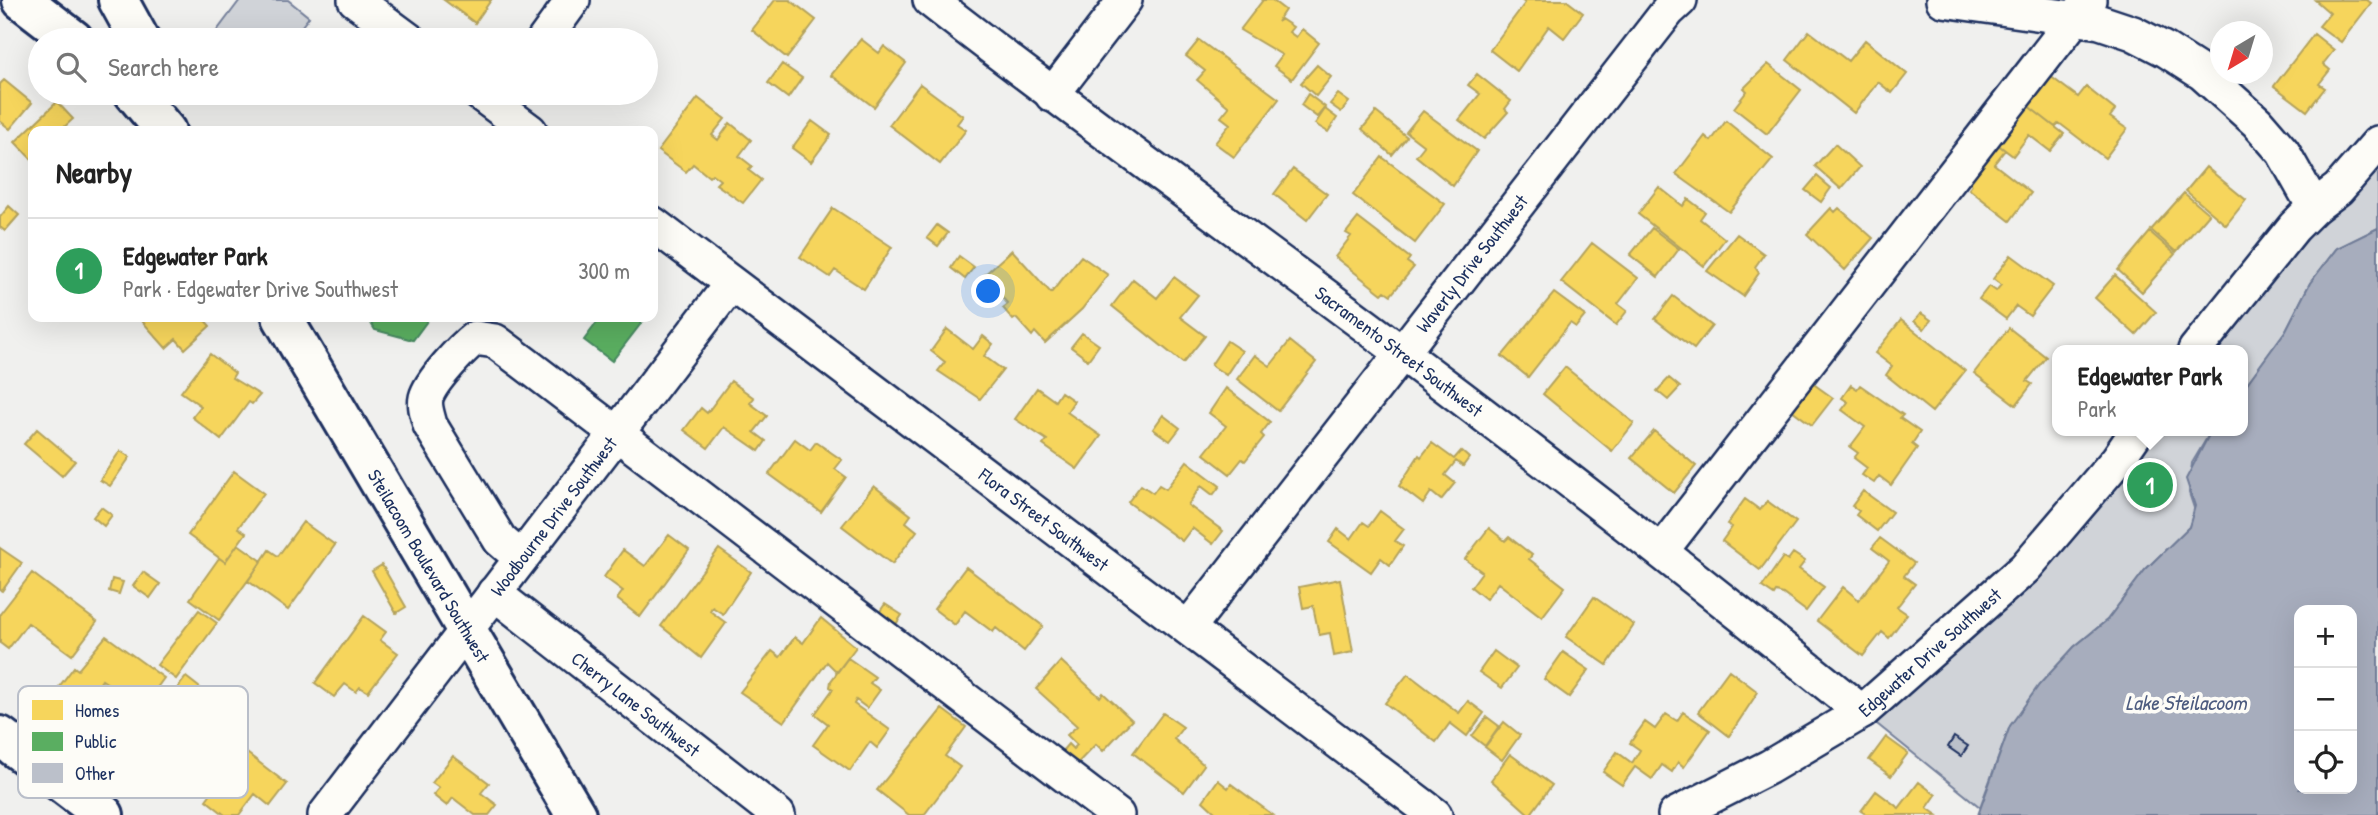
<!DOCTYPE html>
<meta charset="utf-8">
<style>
:root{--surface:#fff;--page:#f6f6f6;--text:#222;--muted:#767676;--line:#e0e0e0;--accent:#1f6fb2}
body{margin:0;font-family:"Patrick Hand",sans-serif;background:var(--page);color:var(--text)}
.controls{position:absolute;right:21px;bottom:21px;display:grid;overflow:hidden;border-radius:14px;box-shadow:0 7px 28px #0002}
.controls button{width:63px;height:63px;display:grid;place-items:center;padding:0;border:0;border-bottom:2px solid var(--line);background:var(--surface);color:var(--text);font:35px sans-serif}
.compass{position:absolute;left:2210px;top:21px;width:63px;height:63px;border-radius:50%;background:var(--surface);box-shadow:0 7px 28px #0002;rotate:218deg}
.you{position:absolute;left:989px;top:292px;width:24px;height:24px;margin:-18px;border:5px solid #fff;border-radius:50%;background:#1a73e8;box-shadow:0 0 0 10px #1a73e833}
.badge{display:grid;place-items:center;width:46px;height:46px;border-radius:50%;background:var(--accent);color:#fff;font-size:23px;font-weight:700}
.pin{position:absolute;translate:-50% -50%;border:4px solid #fff;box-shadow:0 2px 7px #0006}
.popup{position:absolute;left:2052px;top:345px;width:196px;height:91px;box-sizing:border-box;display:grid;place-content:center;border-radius:14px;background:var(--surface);filter:drop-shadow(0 2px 5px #0005);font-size:23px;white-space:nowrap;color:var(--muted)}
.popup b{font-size:26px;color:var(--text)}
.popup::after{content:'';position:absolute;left:50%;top:100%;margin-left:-14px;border:14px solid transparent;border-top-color:var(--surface)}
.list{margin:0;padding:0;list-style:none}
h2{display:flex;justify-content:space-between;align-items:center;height:91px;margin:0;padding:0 28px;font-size:30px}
h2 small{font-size:23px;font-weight:400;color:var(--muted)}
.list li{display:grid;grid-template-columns:46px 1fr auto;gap:21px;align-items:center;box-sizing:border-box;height:105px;padding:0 28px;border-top:2px solid var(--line)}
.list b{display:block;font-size:26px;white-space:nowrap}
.list p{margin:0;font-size:23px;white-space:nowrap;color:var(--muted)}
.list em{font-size:23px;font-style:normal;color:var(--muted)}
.icon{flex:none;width:38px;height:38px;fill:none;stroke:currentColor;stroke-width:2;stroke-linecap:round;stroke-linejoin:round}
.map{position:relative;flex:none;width:2378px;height:815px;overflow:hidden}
.search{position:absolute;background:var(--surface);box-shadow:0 7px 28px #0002;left:28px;top:28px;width:630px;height:77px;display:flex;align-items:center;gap:18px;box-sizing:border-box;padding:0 24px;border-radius:38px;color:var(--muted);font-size:26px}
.panel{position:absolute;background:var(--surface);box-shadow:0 7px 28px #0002;left:28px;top:126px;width:630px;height:196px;border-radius:14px}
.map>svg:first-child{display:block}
.green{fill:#d0d3d8;stroke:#76819b;stroke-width:2}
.water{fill:#a7adbd;stroke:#6f7b97;stroke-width:2;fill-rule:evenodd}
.homes{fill:#f6d55c;stroke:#b4a35d;stroke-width:2}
.public{fill:#5aae61;stroke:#478860;stroke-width:2}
.building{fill:#bbc0ca;stroke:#1b2f5e;stroke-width:2}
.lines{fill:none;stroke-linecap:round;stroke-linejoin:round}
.minor-casing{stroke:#1b2f5e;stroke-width:38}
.major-casing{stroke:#1b2f5e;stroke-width:44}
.minor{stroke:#fdfcf7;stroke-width:33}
.major{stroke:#fdfcf7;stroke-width:38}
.labels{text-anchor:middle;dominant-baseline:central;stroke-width:7;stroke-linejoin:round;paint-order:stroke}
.street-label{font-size:19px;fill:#1b2f5e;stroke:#fdfcf7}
.water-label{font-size:21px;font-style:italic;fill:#4c5b7f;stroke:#fdfcf7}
.key{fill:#fdfcf7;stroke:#b9bec9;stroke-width:2}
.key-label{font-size:19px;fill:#1b2f5e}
</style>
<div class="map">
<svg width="2378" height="815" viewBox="0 0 2378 815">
<rect width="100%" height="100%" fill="#f0f0ee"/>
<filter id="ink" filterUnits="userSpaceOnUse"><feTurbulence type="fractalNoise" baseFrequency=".0143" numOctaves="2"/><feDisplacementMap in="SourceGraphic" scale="14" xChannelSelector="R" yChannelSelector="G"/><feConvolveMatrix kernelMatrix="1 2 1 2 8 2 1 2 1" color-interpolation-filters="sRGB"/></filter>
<g filter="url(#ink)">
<!-- green -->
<path class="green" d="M240,0H288L309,17L291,40H227L216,32Z
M2378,164V228L2336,249L2310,283L2286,330L2243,389V350H2217L2298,245Z
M2155,431H2211L2192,463L2189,493L2195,511L2189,527L2145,570L2107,620L2074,647L2010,726L1980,807L1872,720L1958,650L2070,540Z"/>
<!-- water -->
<path class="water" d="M2378,228V815H1978L2010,726L2039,685L2074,647L2107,620L2145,570L2189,527L2195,506L2186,479L2211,431H2243V389L2286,330L2310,283L2337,248ZM2299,610H2352V789H2299Z"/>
<!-- homes -->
<path class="homes" d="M444,0H491L475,23Z
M775,0H790L816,20L787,58L752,30Z
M1263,0H1272L1285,10L1277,22L1281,19L1293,27L1289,32L1296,37L1302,29L1319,43L1292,79L1274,66L1282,55L1240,30Z
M1521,0H1566L1583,13L1564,38L1549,26L1517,71L1490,50L1525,3Z
M2367,0L2371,3L2341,42L2319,26L2330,13L2315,0Z
M1809,31L1848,61L1865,40L1907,74L1892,93L1878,82L1854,113L1787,60Z
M2314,34L2334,50L2323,64L2330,70L2319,84L2325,88L2307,111L2274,86Z
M861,39L879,53L884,46L906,63L874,107L831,75Z
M1199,40L1279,99L1234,157L1215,143L1230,124L1221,117L1229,107L1197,80L1205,71L1186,56Z
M782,64L802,78L788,98L768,83Z
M1768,64L1801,90L1767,134L1734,108L1747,91L1744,88Z
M1317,65L1331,77L1316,96L1301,83Z
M2046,73L2078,97L2086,87L2115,110L2110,117L2127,129L2105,158L2059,123L2055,127L2023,102Z
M1477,74L1511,101L1505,109L1508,112L1484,139L1459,120L1480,94L1468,85Z
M4,80L32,103L10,129L0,121V84Z
M920,84L963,116L957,124L966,130L940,164L889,125Z
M1308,94L1325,107L1317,117L1301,105Z
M1338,94L1349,102L1341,112L1330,104Z
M698,98L725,119L712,135L718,140L730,123L751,140L739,156L752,166L748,170L761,180L743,203L716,184L720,180L712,174L709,177L693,164L686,172L658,151Z
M57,102L73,119L60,131H33V161L15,142Z
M2023,102L2064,134L2050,151L2029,135L2013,156L1993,141Z
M1325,109L1337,118L1328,132L1315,124Z
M1423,111L1477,151L1453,186L1416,156L1424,146L1406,132Z
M1376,112L1407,137L1392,155L1362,129Z
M812,121L831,135L811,162L792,148Z
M1726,121L1773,159L1729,212L1676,174L1705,136L1711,141Z
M1993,141L2005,150L1994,164L2031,193L2010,221L1969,189L1972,185L1964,178Z
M1835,144L1860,167L1841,189L1815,166Z
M1382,157L1445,204L1415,243L1353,195Z
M2206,167L2246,200L2226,225L2186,191Z
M1293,169L1327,194L1307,220L1274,194Z
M1817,176L1831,188L1821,202L1805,190Z
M1659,187L1683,206L1688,199L1705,212L1700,219L1725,239L1704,266L1638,214Z
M2184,193L2209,214L2176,252L2151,230Z
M9,206L19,215L5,231L0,227V217Z
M833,208L892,247L864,289L835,270L830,277L800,257Z
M1831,208L1835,212L1839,208L1873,238L1845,270L1807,234Z
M1358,218L1410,258L1407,262L1414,267L1391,295L1385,291L1382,294L1335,257L1351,236L1346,233Z
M937,225L948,233L938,246L927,238Z
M1652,228L1679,249L1658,277L1630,255Z
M2150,232L2175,254L2142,292L2118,270Z
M1737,234L1764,254L1755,267L1759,273L1743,296L1707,271Z
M1592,243L1638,278L1618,304L1627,311L1616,325L1561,282Z
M1012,250L1051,293L1081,256L1108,275L1082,309L1045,343L1035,332L1032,336L1016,318L1013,320L1003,308L1008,304L983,276Z
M2011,255L2053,286L2030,316L2016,306L2006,319L1979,299L1989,286L1996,291L2001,285L1993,279Z
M959,256L974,267L965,279L951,268Z
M2115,275L2156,312L2136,335L2095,298Z
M1174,277L1198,295L1180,317L1205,336L1183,363L1112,306L1133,279L1157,298Z
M1554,293L1585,316L1576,327L1570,323L1528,377L1502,356Z
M1673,296L1712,326L1694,349L1655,319Z
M1921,313L1931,320L1924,329L1914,321Z
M145,317H202L210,326L185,349L176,339L166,348L141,320Z
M1901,320L1965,371L1932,412L1886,375L1892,366L1875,353Z
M2009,328L2046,357L2027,381L2032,384L2016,405L1974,373Z
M947,329L973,349L983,336L993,344L984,356L1003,370L980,399L938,371L945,362L931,351Z
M1082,333L1099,345L1088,360L1071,347Z
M1227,341L1242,351L1226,375L1211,365Z
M1290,341L1316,362L1278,411L1237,379L1255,355L1270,366Z
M210,354L235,373L232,378L260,395L252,404L249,402L221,440L192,417L201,406L181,392Z
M1565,367L1634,423L1612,451L1543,394Z
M1669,378L1680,387L1668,400L1657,391Z
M1808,380L1833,398L1812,425L1788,407Z
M731,381L754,398L750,403L767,416L754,432L766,441L759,451L724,427L708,448L684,430L701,408L707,413Z
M1851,385L1857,389L1860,385L1903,415L1900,418L1920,432L1912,444L1917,448L1891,485L1879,476L1874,483L1862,475L1867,468L1854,458L1858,453L1850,447L1865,427L1842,410L1848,402L1842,398Z
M1037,388L1055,401L1061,392L1074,401L1067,412L1101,436L1077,469L1043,445L1047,440L1015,419Z
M1226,388L1270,422L1261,434L1264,437L1245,461L1242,459L1230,474L1204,454L1226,426L1209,413Z
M1163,415L1180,428L1170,441L1153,429Z
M37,429L75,461L62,476L24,444Z
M1654,431L1696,466L1674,493L1631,458Z
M795,439L810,450L816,442L842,460L835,469L846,477L821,512L769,474Z
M1432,443L1454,459L1461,451L1469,458L1463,466L1456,461L1445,475L1455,483L1441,500L1431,492L1423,504L1399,486L1419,455L1421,457Z
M120,451L130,457L110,486L100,480Z
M1187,461L1220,486L1213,495L1201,486L1188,505L1223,531L1213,544L1192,528L1182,541L1128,502L1141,485L1153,493L1159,485L1166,489Z
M234,471L264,493L238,528L246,533L225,562L188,535Z
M874,486L911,515L906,522L917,531L892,564L842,526Z
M1863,491L1892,512L1877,531L1856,515L1859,511L1852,506Z
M1745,499L1760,510L1767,501L1796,522L1760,570L1722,541L1732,527L1727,524Z
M101,507L112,515L104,526L93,517Z
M1380,511L1404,529L1395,541L1403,546L1390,565L1381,558L1371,572L1329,542L1338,529L1351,539L1363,522L1369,526Z
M303,522L335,545L288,610L248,581L269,550L278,556Z
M1489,528L1505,541L1509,537L1532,555L1529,559L1565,587L1542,617L1498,583L1486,599L1471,587L1482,572L1465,559Z
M669,535L689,550L640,617L617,599L623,591L604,577L623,550L645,566Z
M1880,538L1914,563L1904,576L1915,584L1897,607L1907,614L1889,638L1882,632L1863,656L1817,621L1843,587L1859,600L1889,561L1872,548Z
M238,544L262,561L219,620L190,599L219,558L225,562Z
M0,548L22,563L2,591L0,590Z
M719,549L751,572L723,614L712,607L710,611L726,623L701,658L661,626Z
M1793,553L1805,561L1799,569L1824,587L1806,611L1783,594L1776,592L1774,595L1762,587L1783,557L1788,560Z
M382,565L406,607L396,613L372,571Z
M966,567L1043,626L1024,651L996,628L993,632L965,611L955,625L934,609Z
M143,572L160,584L150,598L133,586Z
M32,573L97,622L72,655L28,623L8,649L0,643V614Z
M112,579L123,582L119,594L109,591Z
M1340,579L1353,652L1334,656L1330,633L1319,635L1313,606L1303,608L1299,587Z
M1594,597L1634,625L1607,665L1566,637Z
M885,604L902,615L891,632L874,620Z
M199,610L217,623L176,679L157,665Z
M364,616L386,632L380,640L398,653L368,692L360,687L356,692L345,684L334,697L315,683Z
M821,618L856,647L837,672L827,662L784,722L740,692L772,651L780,657L795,637L803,643Z
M106,636L164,678L143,707L102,680L82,711L55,692L74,667L78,670Z
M1494,651L1517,668L1502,688L1479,672Z
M1563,652L1589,670L1569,697L1544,679Z
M848,658L875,677L870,683L880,690L867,708L856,700L854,704L890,730L877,748L870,742L850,771L813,745L828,724L815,714L833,689L830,687L831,681Z
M1061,661L1100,697L1103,693L1132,720L1103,751L1096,744L1070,771L1056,758L1068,744L1073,749L1077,745L1067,735L1077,726L1036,689Z
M1729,670L1758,692L1729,736L1698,712Z
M1408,674L1459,713L1468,701L1484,713L1467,736L1450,723L1436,742L1385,703Z
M186,677L222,705L189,748L176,737L166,751L143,733Z
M942,709L966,727L945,756L960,767L924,815H909L877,790Z
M1683,712L1710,730L1684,767L1678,762L1672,772L1662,765L1652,779L1635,767L1622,785L1603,772L1617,752L1632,763L1640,750L1630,743L1645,722L1655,729L1666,714L1677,721Z
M1163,713L1183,727L1174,739L1204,765L1184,792L1133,753Z
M1487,717L1499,726L1485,746L1472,736Z
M1504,722L1520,735L1502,760L1485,747Z
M1886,737L1908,753L1891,776L1869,760Z
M243,750L287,784L270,806L255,794L239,815H225L206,800L214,789L209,785L230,759L234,762Z
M1510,754L1552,785L1530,815L1491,780Z
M453,756L489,783L481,793L497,805L489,815H475L453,798L447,806L433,795L439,788L432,783Z
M1218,780L1228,788L1231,784L1273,815H1218L1203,801Z
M1919,782L1936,795L1927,808L1937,815H1867L1861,811L1876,791L1899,808Z"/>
<!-- public -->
<path class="public" d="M367,317H430L413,340L375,330Z
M601,317H646L612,361L584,340Z"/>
<!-- building -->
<path class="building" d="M1954,737L1968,746L1961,756L1948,747Z"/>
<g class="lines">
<!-- minor casing -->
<g class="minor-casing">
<g id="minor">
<path d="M355,0L409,40"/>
<path id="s1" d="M930,0C1085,121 1245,235 1402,353C1558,470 1711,590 1862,712"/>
<path d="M1943,0L2100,22L2133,33L2166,50L2202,73L2257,122L2283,152L2314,207"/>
<path d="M544,40L573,0"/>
<path d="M479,93L530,131"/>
<path d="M1052,95L1125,0"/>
<path id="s2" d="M653,224L1435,815"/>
<path d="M2195,350L2294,227L2314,207L2338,189L2378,143"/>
<path d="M1662,550L2089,0"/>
<path d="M521,558L500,540L430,425C428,416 424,407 426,398C430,382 462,348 475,338L495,341L523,362L1117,815"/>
<path id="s3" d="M494,593L778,815"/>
<path id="s4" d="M1188,628L1668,11L1680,0"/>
<path id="s5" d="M325,815L731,284"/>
<path id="s6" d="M1675,815L1769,767L1862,712L2025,568L2117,460L2137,431"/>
</g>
</g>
<!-- major casing -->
<g class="major-casing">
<g id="major">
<path d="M22,0L74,40"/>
<path d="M118,0L140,40"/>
<path d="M134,93L166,131"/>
<path id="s7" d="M282,317L576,815"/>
<path d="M0,736L104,815"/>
</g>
</g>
<!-- minor -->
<use href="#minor" class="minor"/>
<!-- major -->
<use href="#major" class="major"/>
</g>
</g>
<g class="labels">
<!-- street labels -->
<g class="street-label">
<text stroke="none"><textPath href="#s4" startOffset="462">Waverly Drive Southwest</textPath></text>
<text stroke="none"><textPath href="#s1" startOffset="586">Sacramento Street Southwest</textPath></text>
<text stroke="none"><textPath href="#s5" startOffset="376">Woodbourne Drive Southwest</textPath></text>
<text stroke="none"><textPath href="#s2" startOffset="490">Flora Street Southwest</textPath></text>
<text stroke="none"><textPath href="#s7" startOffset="289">Steilacoom Boulevard Southwest</textPath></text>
<text stroke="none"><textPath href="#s6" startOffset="304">Edgewater Drive Southwest</textPath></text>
<text stroke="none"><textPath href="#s3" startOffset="180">Cherry Lane Southwest</textPath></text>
</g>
<!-- water labels -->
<g class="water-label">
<text x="2186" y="702">Lake Steilacoom</text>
</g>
</g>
<!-- legend -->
<rect x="18" y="686" width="230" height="112" rx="10" class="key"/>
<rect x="32" y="700" width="31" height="20" fill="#f6d55c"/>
<rect x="32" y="732" width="31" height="19" fill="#5aae61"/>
<rect x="32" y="763" width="31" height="20" fill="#bbc0ca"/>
<g class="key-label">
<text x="75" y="717">Homes</text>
<text x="75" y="748">Public</text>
<text x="75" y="780">Other</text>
</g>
</svg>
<div class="controls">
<button>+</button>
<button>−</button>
<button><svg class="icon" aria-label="locate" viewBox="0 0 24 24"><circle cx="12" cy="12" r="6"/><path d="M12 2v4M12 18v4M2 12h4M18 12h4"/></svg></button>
</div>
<svg class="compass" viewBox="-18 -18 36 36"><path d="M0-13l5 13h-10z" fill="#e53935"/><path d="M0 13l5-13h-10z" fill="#767676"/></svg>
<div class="you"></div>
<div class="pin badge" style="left:2150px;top:485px;background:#2e9e5b">1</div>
<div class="popup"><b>Edgewater Park</b>Park</div>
<div class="search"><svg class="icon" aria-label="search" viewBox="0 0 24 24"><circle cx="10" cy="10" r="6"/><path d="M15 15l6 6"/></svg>Search here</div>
<section class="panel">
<h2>Nearby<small></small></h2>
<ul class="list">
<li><span class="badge" style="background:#2e9e5b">1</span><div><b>Edgewater Park</b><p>Park · Edgewater Drive Southwest</p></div><em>300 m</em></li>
</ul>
</section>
</div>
